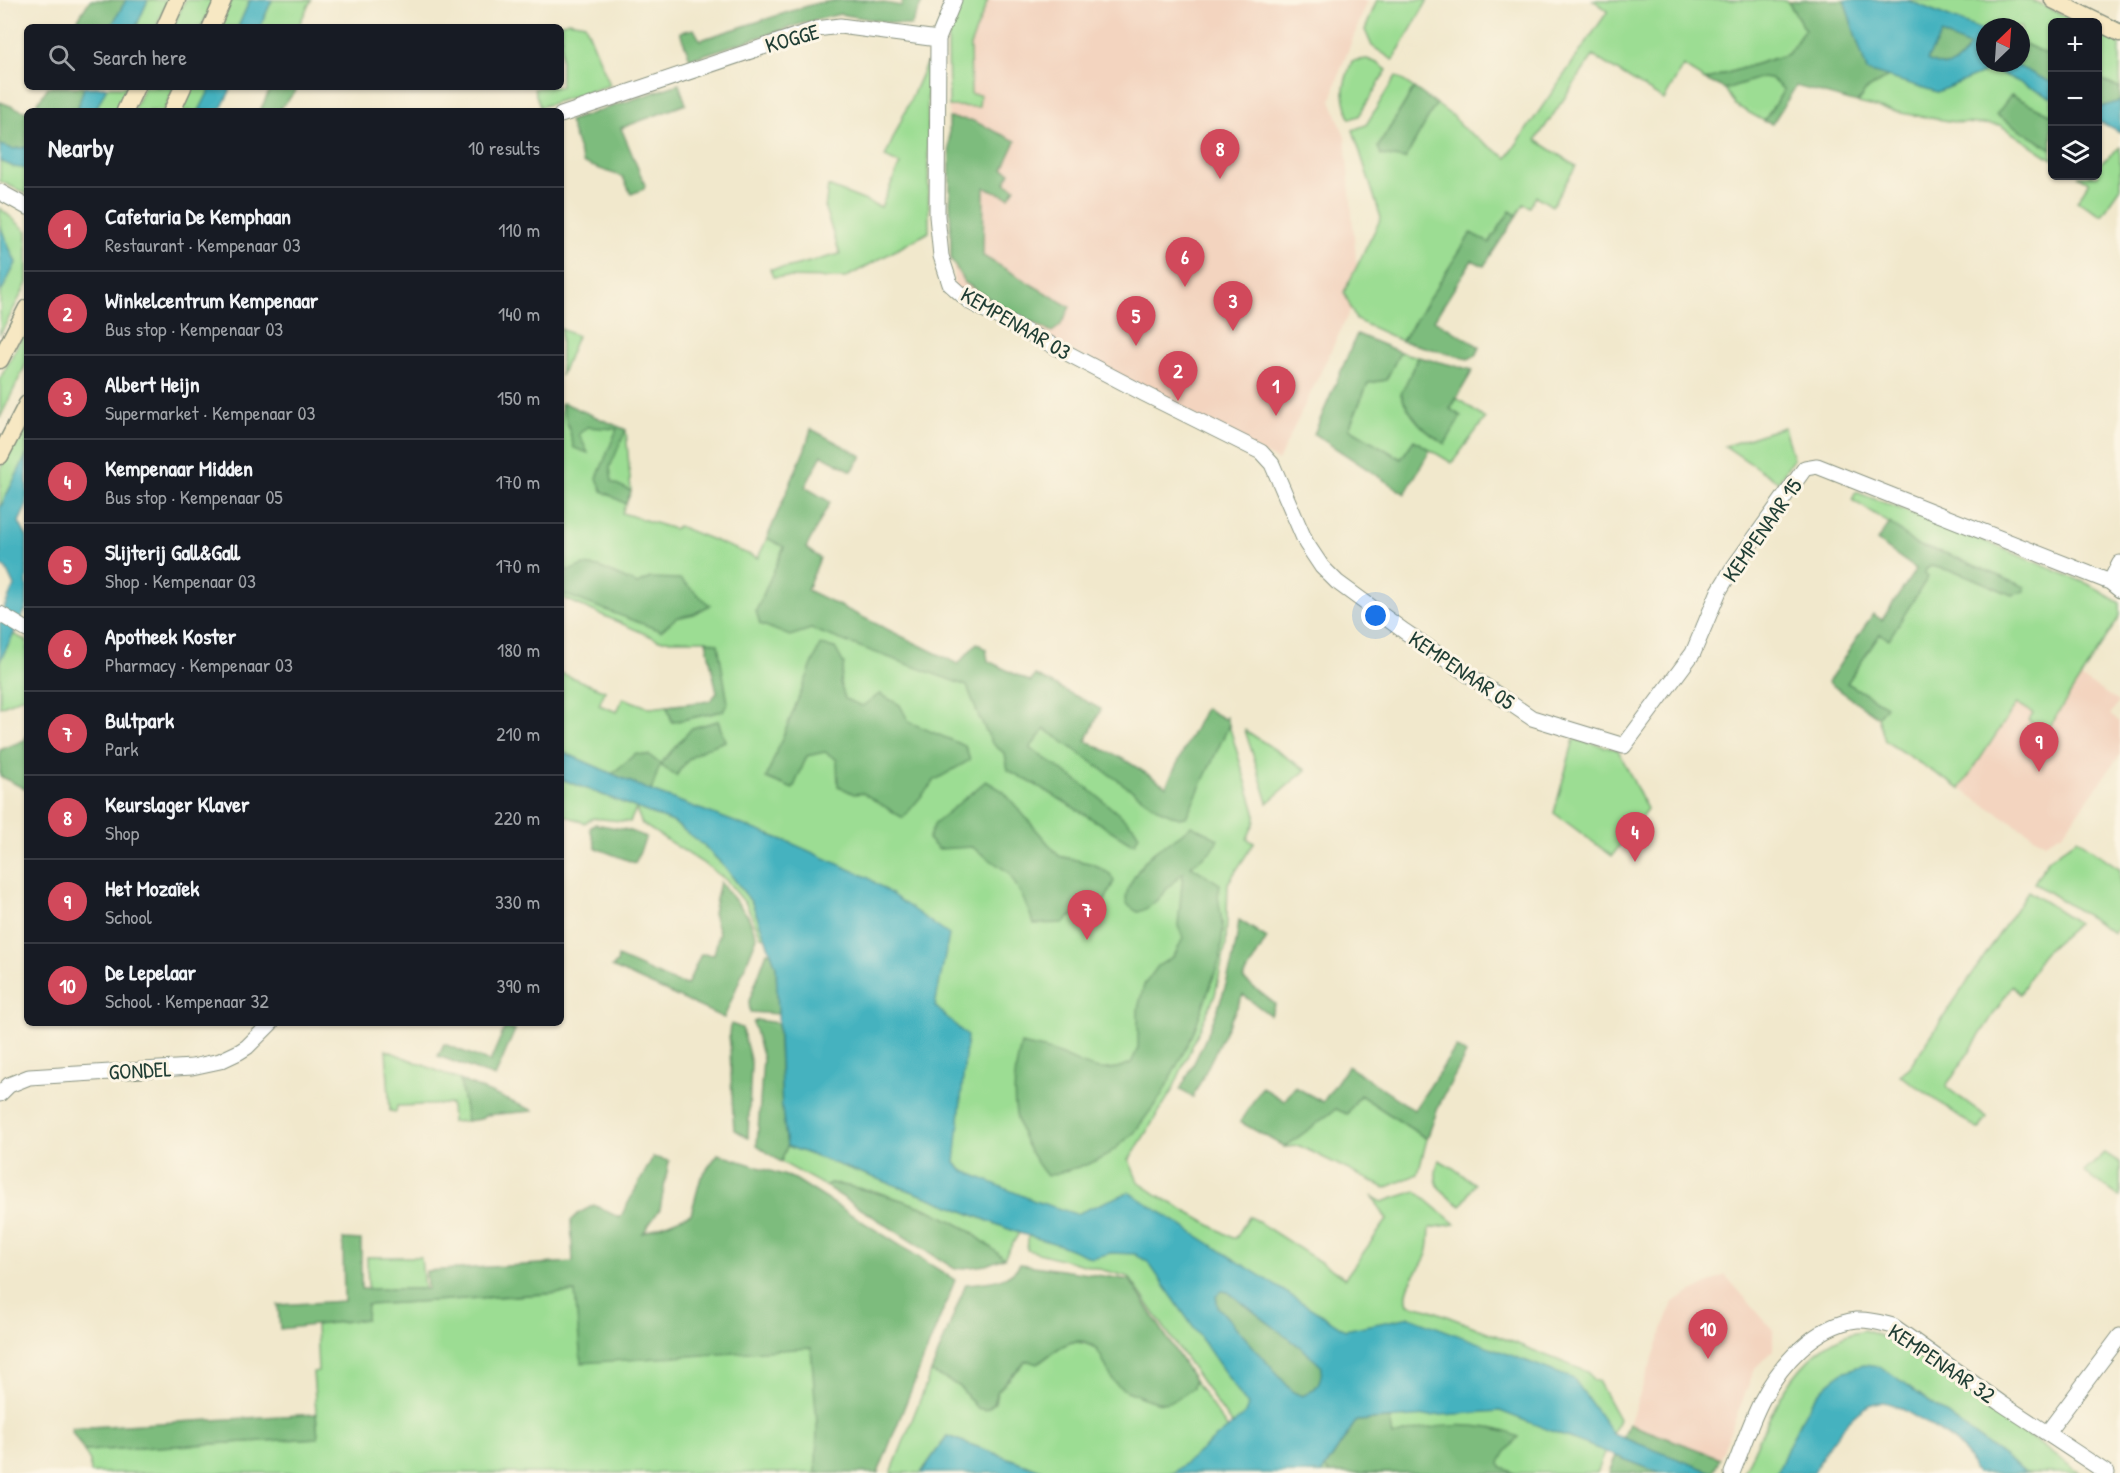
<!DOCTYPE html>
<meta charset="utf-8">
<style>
:root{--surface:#171b24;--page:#20242c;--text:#f1f3f6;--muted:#9ea1a6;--line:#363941;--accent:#d1495b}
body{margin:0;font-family:"Patrick Hand",sans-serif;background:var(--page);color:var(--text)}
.controls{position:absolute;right:18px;top:18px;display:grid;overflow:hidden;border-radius:9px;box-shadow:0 2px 4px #0004}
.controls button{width:54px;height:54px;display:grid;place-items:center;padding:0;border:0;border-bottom:2px solid var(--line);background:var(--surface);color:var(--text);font:30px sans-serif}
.compass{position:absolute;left:1976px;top:18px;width:54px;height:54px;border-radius:50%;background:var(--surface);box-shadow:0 2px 4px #0004;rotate:25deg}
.you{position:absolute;left:1376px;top:616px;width:21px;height:21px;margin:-15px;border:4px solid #fff;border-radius:50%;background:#1a73e8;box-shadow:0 0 0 9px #1a73e833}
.badge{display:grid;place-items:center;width:39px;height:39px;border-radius:50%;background:var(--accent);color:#fff;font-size:20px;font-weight:700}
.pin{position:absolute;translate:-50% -50px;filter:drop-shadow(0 2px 3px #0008)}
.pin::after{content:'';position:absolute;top:32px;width:21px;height:18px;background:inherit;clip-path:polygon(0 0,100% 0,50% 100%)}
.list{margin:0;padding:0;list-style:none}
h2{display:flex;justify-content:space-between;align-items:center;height:78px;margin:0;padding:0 24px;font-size:26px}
h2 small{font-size:20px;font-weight:400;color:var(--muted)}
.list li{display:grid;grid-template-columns:39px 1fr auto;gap:18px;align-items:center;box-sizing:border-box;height:84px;padding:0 24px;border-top:2px solid var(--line)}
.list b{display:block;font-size:22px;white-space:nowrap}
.list p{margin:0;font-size:20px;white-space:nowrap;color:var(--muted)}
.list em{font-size:20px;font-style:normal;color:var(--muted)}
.icon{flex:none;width:33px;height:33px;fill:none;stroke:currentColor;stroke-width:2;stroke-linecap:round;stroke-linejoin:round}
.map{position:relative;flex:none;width:2120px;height:1473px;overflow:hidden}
.search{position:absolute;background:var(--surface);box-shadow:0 2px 4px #0004;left:24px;top:24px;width:540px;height:66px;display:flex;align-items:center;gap:15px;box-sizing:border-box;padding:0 21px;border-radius:9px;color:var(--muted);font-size:22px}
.panel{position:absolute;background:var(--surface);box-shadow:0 2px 4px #0004;left:24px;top:108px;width:540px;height:918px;border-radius:9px}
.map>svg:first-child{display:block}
.built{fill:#f3d4bf}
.green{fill:#9cdd93;stroke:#5e8d64;stroke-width:1.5;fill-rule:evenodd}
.forest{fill:#7dbc7d;stroke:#4e7c58;stroke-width:1.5}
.water{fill:#44b2bf;stroke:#32787a;stroke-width:1.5;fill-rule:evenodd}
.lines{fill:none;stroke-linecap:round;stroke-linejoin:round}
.tertiary-casing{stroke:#889280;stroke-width:17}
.secondary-casing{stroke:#889280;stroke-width:19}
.tertiary{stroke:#fff;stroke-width:15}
.secondary{stroke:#f7e8c3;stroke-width:16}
.labels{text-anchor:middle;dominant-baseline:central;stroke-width:6;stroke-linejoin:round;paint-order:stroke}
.street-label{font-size:22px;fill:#1f3d34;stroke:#fcf5e5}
</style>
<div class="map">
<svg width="2120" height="1473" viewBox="0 0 2120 1473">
<rect width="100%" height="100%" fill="#fcf5e5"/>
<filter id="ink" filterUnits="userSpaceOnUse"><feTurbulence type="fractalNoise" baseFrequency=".0167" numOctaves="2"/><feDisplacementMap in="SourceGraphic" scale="12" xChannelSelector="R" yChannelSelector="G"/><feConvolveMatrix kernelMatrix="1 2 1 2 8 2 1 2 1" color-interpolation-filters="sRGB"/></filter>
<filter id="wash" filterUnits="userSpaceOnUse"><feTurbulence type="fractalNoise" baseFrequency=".008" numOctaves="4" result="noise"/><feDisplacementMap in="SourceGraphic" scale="24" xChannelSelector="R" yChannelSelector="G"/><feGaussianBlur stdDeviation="1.35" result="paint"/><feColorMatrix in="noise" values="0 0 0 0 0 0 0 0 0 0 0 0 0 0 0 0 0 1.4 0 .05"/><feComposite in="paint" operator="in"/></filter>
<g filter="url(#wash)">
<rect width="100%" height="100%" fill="#f1e8cc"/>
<!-- built -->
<path class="built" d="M984,0H1368L1340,71L1331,100L1345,137L1359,292L1278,461L954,288L948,97Z
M2081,678L2119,702L2110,715L2120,722V755L2063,833L2045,843L1960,789L2017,702L2033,713L2029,720L2046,732Z
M1725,1275L1773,1330V1350L1755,1368L1720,1458L1629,1424L1673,1302Z"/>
<!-- green -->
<path class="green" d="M148,0H168L156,27H136Z
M185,0H214L202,27H173Z
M231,0H250L238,27H220Z
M272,0H311L298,27H260Z
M961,0H988L970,46L971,94L980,95L979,107L949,106L948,33Z
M1377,0H1428L1393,60L1372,46L1365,30Z
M1593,0H1781L1788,2L1805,29L1788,54L1705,80L1683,66L1664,100L1593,56L1536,140L1576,166L1552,206L1536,196L1530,207L1524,204L1517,215L1510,212L1489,243L1471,234L1402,341L1356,320L1344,292L1381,218L1353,130L1366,125L1396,76L1414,88L1378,147L1405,159L1436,104L1455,118L1460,126L1507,158L1608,11Z
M1907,0H2030L2079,22H2052V57L2021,42V27H1985L1984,31Z
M568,21L585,24L610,85L540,107L534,89L541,87H561V27H553Z
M2098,32L2120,43V89L2098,78Z
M1367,59L1377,63L1387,70L1359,116L1350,119C1341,91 1342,88 1352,61Z
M927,62L929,232L845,278L773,277L770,269L786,268L840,254L825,209L828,186L881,207L900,164L885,157Z
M1992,69L2052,98V115L2012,95L1997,115L2052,149V159L2000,125L1961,123L1901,113L1858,103L1865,91L1888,77L1937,92Z
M1762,77L1770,78L1784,90L1764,121L1735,105L1725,89Z
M107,87H128L117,111H95Z
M144,87H175L164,111H133Z
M192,87H211L199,111H180Z
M2120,147V189L2102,215L2077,201L2089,182L2078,176H2098V165Z
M0,161L27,169V194L0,181Z
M0,208L27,231V283L0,335V294L16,263L0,226Z
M27,327V362L0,418V379Z
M561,329L577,336L561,376Z
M1400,352L1418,357L1401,395C1410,416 1424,433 1445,443L1461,416L1450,410L1457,398L1485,419L1452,463L1414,440L1401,459L1349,428L1368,383L1386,380Z
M561,403L626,430L631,491L622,513L674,529L678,526L758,558L767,538L784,546L773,573L1190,807L1229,725L1255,812V821L1247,839L1254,843L1228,883L1226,944L1215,995L1172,1091L1129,1160L1138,1182L1159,1196L1233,1238H1236L1249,1216L1345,1278L1387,1220L1373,1197L1382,1202L1416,1191L1455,1224L1430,1228C1429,1237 1430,1247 1426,1256C1419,1272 1402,1287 1408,1304L1429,1309L1588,1372L1593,1380L1598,1381L1619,1419L1597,1473H1309L1232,1425L1129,1277L1027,1250L1029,1232L955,1163L956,1138L935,1006L791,843L651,791L659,765L635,755L612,774L561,751V673L605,691L599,705L617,712L623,698L650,708L667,706L672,722L723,711L706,640H659L561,597ZM718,721L725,741L697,751L684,762Z
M27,418V454L0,508V469Z
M1784,427L1793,459L1778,482L1725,446Z
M1856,492L1977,538L2088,584L2120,603V616L2046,732L2028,720L2033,713L2017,703L1960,789L1885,741L1878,717L1885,706L1847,683L1880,633L1889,638L1926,569L1931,566L1961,573L2012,595L1948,554L1916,545L1889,523L1852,500Z
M13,634L27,641V695L0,707V661Z
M1245,730L1306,770L1267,803V799Z
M1574,739L1618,750L1647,809L1612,856L1554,813Z
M561,779L673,822L703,845L726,868L752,903L765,937L761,936L746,904L726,880L709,867L642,824L636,809L630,822L593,818L585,823L561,814Z
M2077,839L2120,869V925L2114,933L2034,883L2048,860Z
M2028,891L2078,923L2043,954L2020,994L2012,986L1946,1087L1987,1117L1979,1130L1900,1075L1910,1067Z
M386,1050L460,1080L467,1121L452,1122L451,1104L397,1106L396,1112L390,1111Z
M1360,1095L1427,1139L1418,1174L1385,1188L1300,1146L1285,1147L1336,1109L1347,1114Z
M787,1146L930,1198L1019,1233L1004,1258L965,1228L925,1208L875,1191L831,1183L825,1186L781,1162Z
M2105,1153L2120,1163V1197L2084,1172Z
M1439,1160L1453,1168L1475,1184L1461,1206C1441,1193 1430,1185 1439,1160Z
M367,1257H421L424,1289H368Z
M614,1290L824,1326L835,1473H411L393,1470V1473H91L90,1462L84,1451L318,1438L313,1372L318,1371L316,1325L366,1319V1305Z
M1864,1330L1891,1340L1912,1353L2080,1473H2026L1908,1386L1856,1367L1831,1382L1800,1421L1777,1473H1744C1769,1418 1796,1342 1864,1330Z
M1072,1342C1105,1342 1101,1364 1116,1384C1121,1389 1131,1392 1137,1395C1163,1406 1170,1405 1193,1388L1194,1380L1228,1429L1173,1473H1049L947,1436L921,1473H891L931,1372L959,1386L977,1408L995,1403L997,1392L1025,1362L1029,1361L1038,1364L1062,1346Z"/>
<!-- forest -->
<path class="forest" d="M90,0H126L111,27H73Z
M841,0H868L901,6L903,0H923L911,26L840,14L804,23L690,59L680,32L694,29L700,40L817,3Z
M1806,0H1844L1867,71L1888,77L1865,91L1857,103L1796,86L1772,124L1764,121L1784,90L1770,78L1762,77L1725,89L1705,80L1788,54L1805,29L1788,2Z
M1941,34L1969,46C1956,68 1949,70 1927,60Z
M2021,42L2052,57V83L2011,63H2021Z
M2098,78L2120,89V101L2102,107L2098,105Z
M679,84L686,104L621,128L645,185L644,189L631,194L623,177L583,163L569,121Z
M48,87H84L77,111H32Z
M271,87H291L296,91L278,111H260Z
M1414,88L1436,104L1405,159L1381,155L1378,147Z
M2011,95L2052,115V149L1996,115Z
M0,102L27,112V147L13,149L0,145Z
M949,118L971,120L1016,141L1003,169L1010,172L1005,183L1015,188L1009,197L984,187L983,256L1070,307L1060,326L1052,332L1010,312L964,282L951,259Z
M1510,211L1517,215L1484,266L1472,260L1434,320L1480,347L1475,356L1468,359L1402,341L1471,233L1489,243Z
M1357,334L1400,352L1386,380L1368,383L1349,428L1401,459L1414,440L1430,450L1405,494L1314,434Z
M1418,357L1473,370L1450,409L1461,416L1445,444C1424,431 1410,417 1401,394Z
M564,403L626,430L610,467L612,482L631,491L626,504L602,491L597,478L617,429L587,427L579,434L588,453L574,448L562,404Z
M811,429L862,456L852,471L822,455L805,487L830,502L806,548L820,558L807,590L958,664L977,643L986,650L988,661L1031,682L1035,675L1101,709L1086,741L1125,760L1166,786L1205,708L1224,719L1226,717L1229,725L1186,817L1179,818L1160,810L1045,729L1030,748L1089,789L1134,827L1139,835L1135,843H1131L1045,790L1008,770L1005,754L992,743L979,717L967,686L811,629L790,636L760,624L756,611L784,547L767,538L805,449Z
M1890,523L1916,545L1948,554L2025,587V591L2012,595L1961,573L1931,566L1926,569L1925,573L1928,577L1889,639L1880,634L1847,683L1886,706L1878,717L1828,682L1873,614L1882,620L1916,569L1877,541Z
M583,565L599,567L637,584L650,578L680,579L710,605L694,614L676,618L661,631L561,593V566L569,571Z
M706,640L718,644L728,703L723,711L672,722L667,706L710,701L717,693Z
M820,645L835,648L844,664L840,683L845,699L862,706L880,694L900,705L909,722L965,746L970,760L935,780L903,818L863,793L854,794L838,786L837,760L825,752L807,756L793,789L766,778Z
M718,721L725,741C701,750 690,753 676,776L660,765L651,791L612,774L635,754L649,755L660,764L692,728Z
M27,734V790L0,776V750L25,740Z
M986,781L1003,791L1059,856L1093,864L1110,874L1114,881L1105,901L1070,917L1064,923L1034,924L1023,898L1009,873L972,847L938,849L928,839L935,823Z
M595,824L628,830L646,837L635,863L596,848L590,828Z
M1191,825L1218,839L1212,850L1191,866L1220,884L1218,896L1223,929L1220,959L1193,1034L1161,1096L1134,1133L1106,1156L1089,1164L1047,1176C1012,1133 1008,1096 1021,1044C1032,1047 1044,1048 1054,1052C1085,1063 1097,1078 1131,1063L1138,1048V1009L1144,985L1158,966L1174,956L1183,938L1178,926L1183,873C1168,884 1157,907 1138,912C1134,910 1129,907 1127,903C1122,891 1141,865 1149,857C1162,843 1178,840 1191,825Z
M720,882L748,916L757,937L724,1018L612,967L617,963L618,957L672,981L687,985L701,954L714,955L719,933L713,913Z
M1239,920L1267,938L1243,979L1275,1004L1270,1015L1243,995L1193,1097L1180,1090C1209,1036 1233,982 1239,920Z
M767,952L771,953L776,966L778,1014L750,1012L749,1001Z
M756,1020L778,1023L782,1109L787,1146L781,1162L757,1145L763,1059L753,1023Z
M731,1024L742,1028L751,1063L748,1138L734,1129C732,1102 731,1075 730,1047C730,1038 727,1032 731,1024Z
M505,1027L515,1030L495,1077L438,1056L444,1044L490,1062Z
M1456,1047L1466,1054L1439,1105L1427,1139L1360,1095L1347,1114L1336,1109L1285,1147L1240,1122L1262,1087L1284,1101L1295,1087L1323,1102L1348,1066L1414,1110Z
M460,1080L534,1111L486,1115L481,1119L467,1121Z
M718,1154L795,1179L955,1280L878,1473H816L817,1424L811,1348L581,1363L575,1292L367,1305L366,1319L280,1329L278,1305L344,1301L343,1239L361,1240V1289H427L426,1271L573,1262L571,1221L579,1213L594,1205L620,1218L653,1157L669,1161L660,1209L643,1233L691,1214L701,1177Z
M830,1183C877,1191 922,1203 963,1227C978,1236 991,1248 1004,1258L986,1265L955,1269L825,1186Z
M1020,1264L1130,1280L1194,1380L1193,1388C1170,1405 1165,1407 1139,1396C1133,1393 1123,1390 1118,1386C1102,1372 1104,1335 1072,1342C1059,1345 1048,1357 1037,1364L1029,1361L1025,1362C1017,1372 1004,1381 998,1391C993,1399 996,1405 985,1410L977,1408L959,1386L931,1372L966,1284C986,1282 1009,1282 1020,1264Z
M1222,1291L1228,1292L1304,1350L1323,1367C1321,1384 1317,1390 1302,1396L1293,1392L1218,1307L1216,1294Z
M316,1414L318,1438L84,1451L72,1432V1428Z
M1390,1419L1393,1436C1431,1424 1481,1420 1519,1437L1505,1453L1500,1463L1501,1467L1515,1473H1330L1325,1469L1356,1421Z
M1629,1424L1720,1458L1713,1473L1623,1438Z
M1616,1456L1660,1473H1609Z"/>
<!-- water -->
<path class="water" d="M126,0H148L136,27H111Z
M250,0H272L260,27H238Z
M1844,0H1907L1984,31L1985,63H2011L2052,83V98L1992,69L1937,92L1867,71ZM1941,34L1969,46C1957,68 1948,70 1927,60Z
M84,87H107L95,111H77Z
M211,87H232L220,111H199Z
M2120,101V132L2098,121V105L2102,107Z
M0,145L13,149L27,147V169L14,167L0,161Z
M0,226L16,263L0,294Z
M27,454V505L19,522L27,537V607L0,661V617L14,586L6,569L0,565V508Z
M561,751L651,791L791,843L867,877L949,935L935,1006L967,1036L955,1163L962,1170L1035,1201L1076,1214L1129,1192L1345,1330L1410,1317L1574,1379L1613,1434L1714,1473H1660L1500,1411L1356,1421L1322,1473H1173L1244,1415L1248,1406L1148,1262L1135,1254L1111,1253L1092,1258L1060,1245L1019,1233L930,1198L787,1146L782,1109L776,966L752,903L726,868L703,845L673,822L561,779ZM1222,1291L1228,1292L1304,1350L1322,1367C1321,1383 1317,1390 1302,1396L1293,1392L1218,1307L1216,1295Z
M1864,1365L1879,1367L1890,1373L2026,1473H1977L1973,1470C1966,1446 1950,1437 1929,1425C1916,1418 1898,1404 1883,1402C1856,1400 1823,1452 1814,1473H1777C1795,1432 1814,1375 1864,1365Z
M947,1436L1049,1473H921Z"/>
</g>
<g filter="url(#ink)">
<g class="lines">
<!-- tertiary casing -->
<g class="tertiary-casing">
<path id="tertiary" d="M954,0L938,39L937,216L941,256L950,284L970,302L1145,394L1261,452L1272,464L1306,543L1322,567L1337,582L1404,631L1532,718L1624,746L1693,653L1719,591L1731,571L1805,468L1817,466L2110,582L2120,590
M561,115L816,29L840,26L938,39
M0,192L27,207
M2110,582L2120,563
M0,614L27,630
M0,1094L9,1085L29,1077L192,1067L220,1061L239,1052L247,1047L271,1023
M2047,1433L2120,1336
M1732,1473C1742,1449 1750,1423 1762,1400C1780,1365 1815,1325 1857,1320C1870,1319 1881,1323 1893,1326L2001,1403L2107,1473"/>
</g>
<!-- secondary casing -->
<g class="secondary-casing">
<path id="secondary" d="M2053,0L2120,33
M165,27L177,0
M211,27L223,0
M125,111L136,87
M172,111L183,87
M0,360L27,308
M0,456L27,404"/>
</g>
<!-- tertiary -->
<use href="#tertiary" class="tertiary"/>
<!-- secondary -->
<use href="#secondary" class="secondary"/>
</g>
</g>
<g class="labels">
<!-- street labels -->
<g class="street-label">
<text transform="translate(792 38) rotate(-16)">KOGGE</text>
<text transform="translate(1016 323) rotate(30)">KEMPENAAR 03</text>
<text transform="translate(1762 530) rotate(-55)">KEMPENAAR 15</text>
<text transform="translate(1462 670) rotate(34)">KEMPENAAR 05</text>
<text transform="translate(140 1070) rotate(-3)">GONDEL</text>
<text transform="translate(1942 1363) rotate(34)">KEMPENAAR 32</text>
</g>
</g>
</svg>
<div class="controls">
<button>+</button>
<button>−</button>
<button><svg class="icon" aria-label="layers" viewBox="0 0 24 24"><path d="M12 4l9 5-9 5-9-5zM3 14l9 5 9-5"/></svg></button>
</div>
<svg class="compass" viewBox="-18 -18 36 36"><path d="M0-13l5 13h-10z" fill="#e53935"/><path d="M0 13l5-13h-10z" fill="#9ea1a6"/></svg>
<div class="you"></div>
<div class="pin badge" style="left:1276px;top:416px">1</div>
<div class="pin badge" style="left:1178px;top:401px">2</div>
<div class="pin badge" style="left:1233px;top:331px">3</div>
<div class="pin badge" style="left:1635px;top:862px">4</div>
<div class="pin badge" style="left:1136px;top:346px">5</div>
<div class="pin badge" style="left:1185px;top:287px">6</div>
<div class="pin badge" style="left:1087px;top:940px">7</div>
<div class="pin badge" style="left:1220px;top:179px">8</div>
<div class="pin badge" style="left:2039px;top:772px">9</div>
<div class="pin badge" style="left:1708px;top:1359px">10</div>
<div class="search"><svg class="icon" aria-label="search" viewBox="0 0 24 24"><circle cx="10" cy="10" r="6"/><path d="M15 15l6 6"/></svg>Search here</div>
<section class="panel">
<h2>Nearby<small>10 results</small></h2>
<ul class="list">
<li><span class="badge">1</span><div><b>Cafetaria De Kemphaan</b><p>Restaurant · Kempenaar 03</p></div><em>110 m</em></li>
<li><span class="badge">2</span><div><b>Winkelcentrum Kempenaar</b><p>Bus stop · Kempenaar 03</p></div><em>140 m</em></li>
<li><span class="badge">3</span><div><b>Albert Heijn</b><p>Supermarket · Kempenaar 03</p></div><em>150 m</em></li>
<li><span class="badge">4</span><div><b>Kempenaar Midden</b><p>Bus stop · Kempenaar 05</p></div><em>170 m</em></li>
<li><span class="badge">5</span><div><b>Slijterij Gall&amp;Gall</b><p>Shop · Kempenaar 03</p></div><em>170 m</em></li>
<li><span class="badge">6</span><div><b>Apotheek Koster</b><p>Pharmacy · Kempenaar 03</p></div><em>180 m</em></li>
<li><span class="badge">7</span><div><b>Bultpark</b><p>Park</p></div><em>210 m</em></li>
<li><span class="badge">8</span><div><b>Keurslager Klaver</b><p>Shop</p></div><em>220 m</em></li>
<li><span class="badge">9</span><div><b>Het Mozaïek</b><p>School</p></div><em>330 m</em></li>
<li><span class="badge">10</span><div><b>De Lepelaar</b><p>School · Kempenaar 32</p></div><em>390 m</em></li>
</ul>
</section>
</div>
